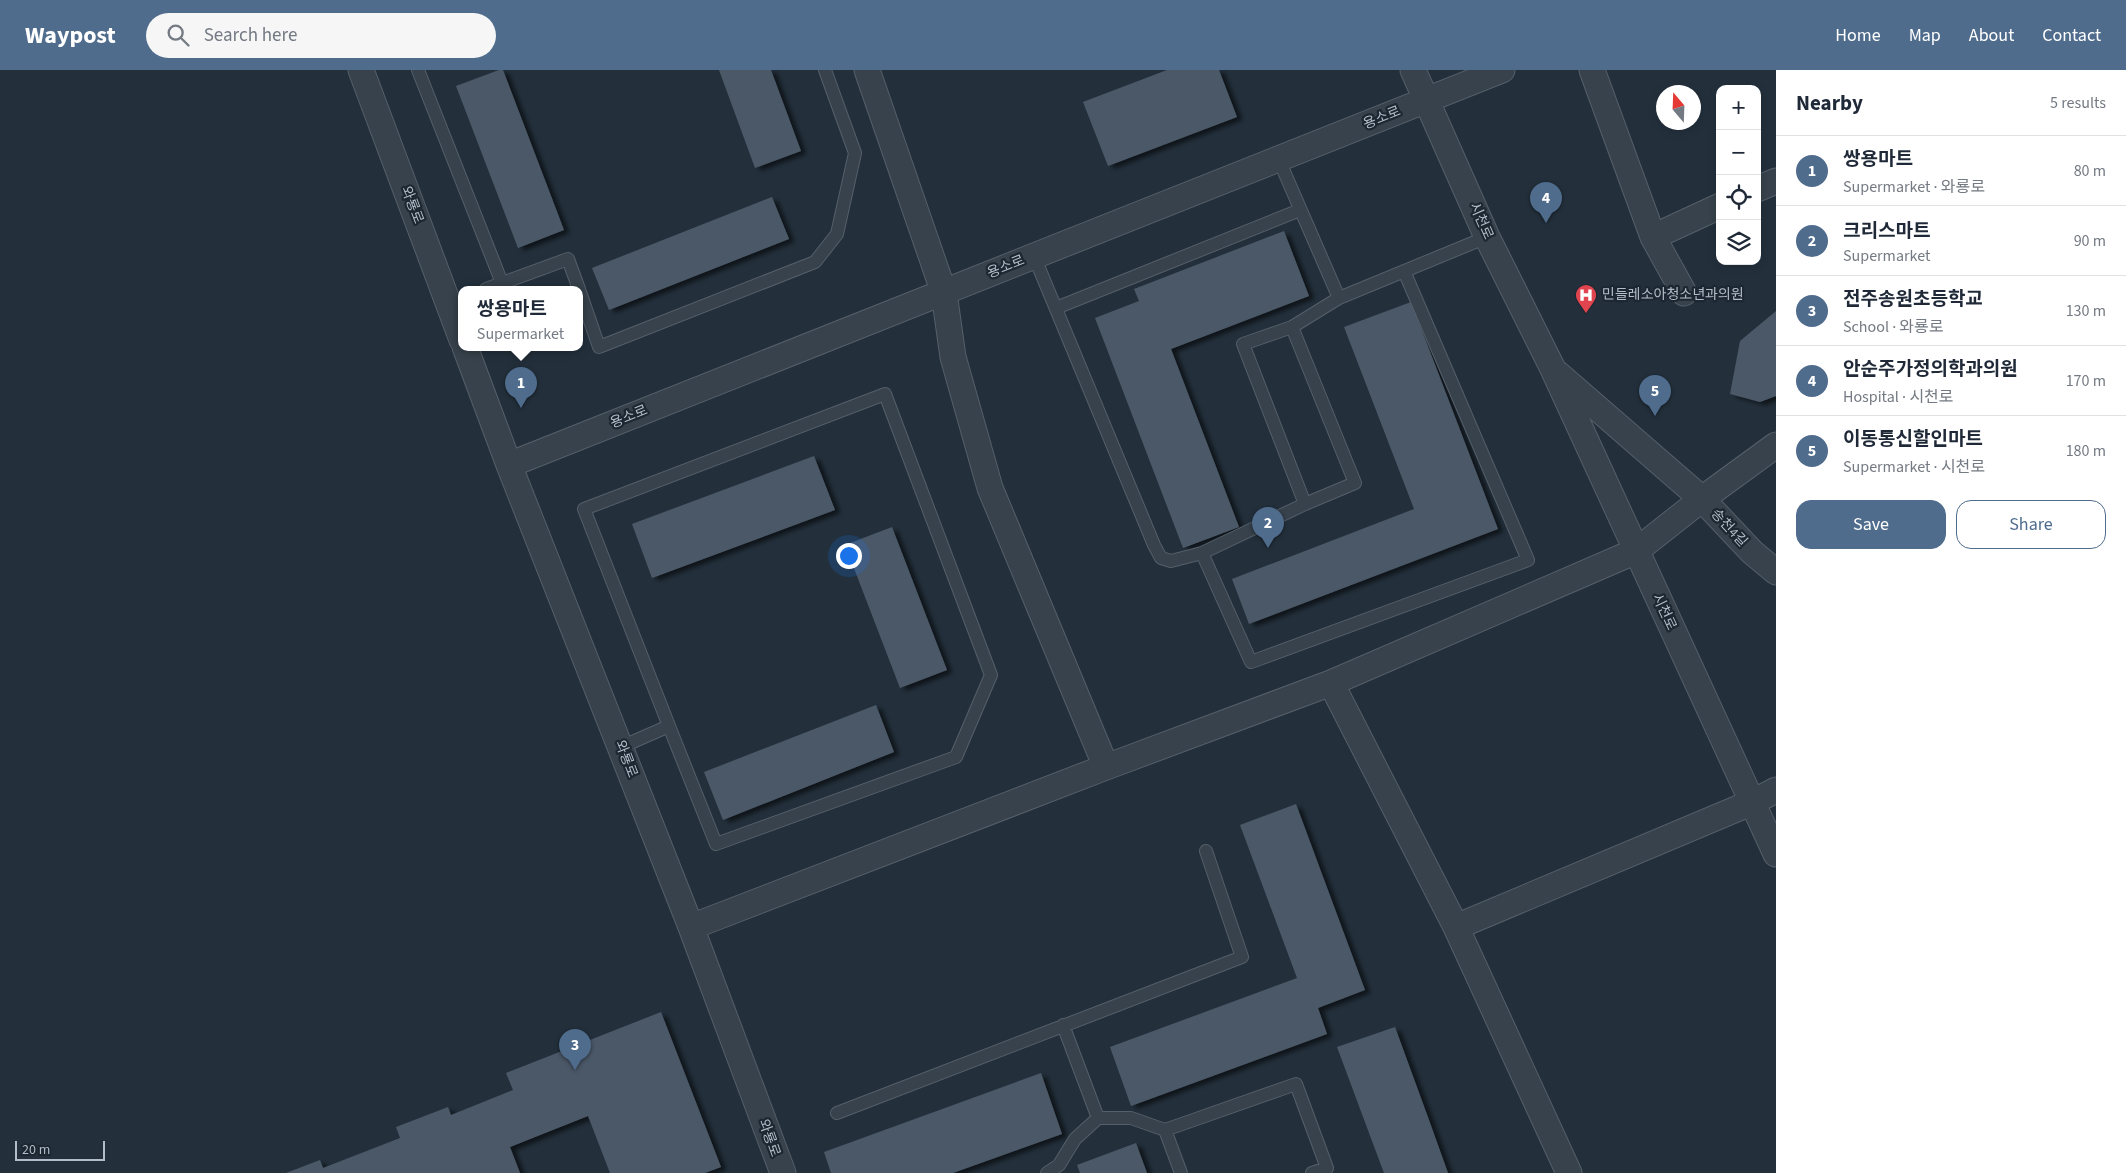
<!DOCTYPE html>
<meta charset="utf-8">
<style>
:root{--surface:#fff;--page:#f6f6f7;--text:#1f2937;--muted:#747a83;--line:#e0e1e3;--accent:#4f6c8d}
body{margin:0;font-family:"Source Sans 3","Noto Sans KR",sans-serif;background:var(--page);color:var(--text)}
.controls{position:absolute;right:15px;top:15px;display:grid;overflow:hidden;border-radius:10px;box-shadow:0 2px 8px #0003}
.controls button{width:45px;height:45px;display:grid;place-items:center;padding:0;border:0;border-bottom:1px solid var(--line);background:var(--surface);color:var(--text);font:25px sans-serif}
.compass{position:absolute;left:1656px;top:15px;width:45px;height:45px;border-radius:50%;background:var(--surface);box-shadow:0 2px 8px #0003;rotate:341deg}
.scale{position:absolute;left:15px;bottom:12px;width:90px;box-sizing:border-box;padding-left:5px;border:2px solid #b3bcc8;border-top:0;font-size:14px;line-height:18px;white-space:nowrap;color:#b3bcc8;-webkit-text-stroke:4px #1c2731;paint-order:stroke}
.you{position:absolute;left:848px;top:485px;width:18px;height:18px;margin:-12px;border:4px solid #fff;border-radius:50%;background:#1a73e8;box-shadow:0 0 0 8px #1a73e833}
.badge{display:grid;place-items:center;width:32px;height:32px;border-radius:50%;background:var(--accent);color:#fff;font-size:16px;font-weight:700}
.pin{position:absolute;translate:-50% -41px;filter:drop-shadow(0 1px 2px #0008)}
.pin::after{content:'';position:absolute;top:26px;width:18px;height:15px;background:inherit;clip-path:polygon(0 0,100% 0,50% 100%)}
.popup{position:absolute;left:458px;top:216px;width:125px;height:65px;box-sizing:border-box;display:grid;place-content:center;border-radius:10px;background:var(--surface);filter:drop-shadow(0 1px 4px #0005);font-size:16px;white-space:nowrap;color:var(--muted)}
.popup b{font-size:19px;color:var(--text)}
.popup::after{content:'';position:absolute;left:50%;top:100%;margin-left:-10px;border:10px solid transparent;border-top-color:var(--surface)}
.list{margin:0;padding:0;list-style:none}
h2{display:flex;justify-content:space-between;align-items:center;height:65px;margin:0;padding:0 20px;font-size:21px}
h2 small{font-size:16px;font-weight:400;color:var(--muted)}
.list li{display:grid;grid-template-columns:32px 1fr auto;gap:15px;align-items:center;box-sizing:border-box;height:70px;padding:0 20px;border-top:1px solid var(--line)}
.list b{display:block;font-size:19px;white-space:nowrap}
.list p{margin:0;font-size:16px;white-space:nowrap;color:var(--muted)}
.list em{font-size:16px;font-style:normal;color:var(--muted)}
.actions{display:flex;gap:10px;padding:15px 20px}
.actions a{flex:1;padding:11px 0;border:1px solid var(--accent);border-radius:15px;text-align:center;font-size:18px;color:var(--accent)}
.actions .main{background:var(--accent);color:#fff}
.icon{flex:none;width:28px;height:28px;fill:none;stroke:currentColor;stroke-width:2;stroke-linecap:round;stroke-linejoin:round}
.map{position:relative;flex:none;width:1776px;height:1103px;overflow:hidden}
header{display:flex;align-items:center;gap:30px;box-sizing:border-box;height:70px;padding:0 25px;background:var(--accent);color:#fff}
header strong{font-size:24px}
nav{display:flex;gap:28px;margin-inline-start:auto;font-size:18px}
.search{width:350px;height:45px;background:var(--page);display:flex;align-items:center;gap:12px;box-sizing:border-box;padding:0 18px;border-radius:28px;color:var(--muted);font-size:19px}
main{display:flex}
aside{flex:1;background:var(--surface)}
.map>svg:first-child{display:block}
.building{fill:#4c5967;filter:url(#shadow)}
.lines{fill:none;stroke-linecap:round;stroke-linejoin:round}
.lane-casing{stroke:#555f6a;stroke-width:14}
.street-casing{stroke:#555f6a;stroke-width:27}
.lane{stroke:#37424c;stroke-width:12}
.street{stroke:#37424c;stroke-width:25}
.labels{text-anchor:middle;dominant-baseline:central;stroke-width:4.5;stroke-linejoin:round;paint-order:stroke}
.street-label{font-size:14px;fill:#b3bcc8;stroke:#1c2731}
.poi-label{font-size:14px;fill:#b3bcc8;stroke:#1c2731;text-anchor:start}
</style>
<header>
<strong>Waypost</strong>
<div class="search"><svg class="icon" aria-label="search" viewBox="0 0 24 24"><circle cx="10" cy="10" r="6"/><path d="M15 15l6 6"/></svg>Search here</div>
<nav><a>Home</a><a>Map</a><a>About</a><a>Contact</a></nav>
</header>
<main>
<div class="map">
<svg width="1776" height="1103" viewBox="0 0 1776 1103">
<defs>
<filter id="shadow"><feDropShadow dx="5.5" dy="3" stdDeviation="2.5" flood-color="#0009"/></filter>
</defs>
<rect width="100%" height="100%" fill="#23303c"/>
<!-- building -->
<path class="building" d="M499,0H503L564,160L518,178L456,16Z
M719,0H771L801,81L755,98Z
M1167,0H1219L1237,47L1108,96L1083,32Z
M772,127L789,169L609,240L592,198Z
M1284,161L1309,226L1171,279L1239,457L1183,478L1095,248L1139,231L1134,219Z
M1411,232L1498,459L1249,554L1232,509L1414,439L1344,257Z
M1776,241V326L1760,332L1730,324L1740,271Z
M814,386L835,440L652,508L632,454Z
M892,457L947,600L900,618L845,475Z
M876,635L894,682L723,750L704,702Z
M1296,734L1365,920L1318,938L1327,964L1131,1036L1110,977L1297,908L1240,755Z
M661,942L721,1097L705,1103H610L588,1046L510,1077L520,1103H286L320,1090L323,1098L400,1068L396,1057L448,1037L451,1045L513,1020L506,1003Z
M1395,957L1429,1050L1448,1103H1384L1372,1071L1337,977Z
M1041,1003L1062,1064L953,1103H831L824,1082Z
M1136,1073L1147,1103H1080L1077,1095Z"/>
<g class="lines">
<!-- lane casing -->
<g class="lane-casing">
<path id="lane" d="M418,0L502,213
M1279,90L1339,228
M1034,186L1154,475L1161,488L1171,491L1202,483L1251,592L1528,490L1404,201
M486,219L568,189L579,219
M580,222L599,277L815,192L837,164L855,83L825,0
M1056,238L1300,140
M1292,257L1355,413L1305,434L1243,274L1292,257L1339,228L1487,167
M1202,483L1305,434
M621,677L669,656L584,439L885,324L991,605L956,687L716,774L669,656
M1063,955L1098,1048
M837,1043L1242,887L1206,781
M1165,1060L1181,1103
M1047,1103L1059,1095L1075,1069L1098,1048H1131L1165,1060L1296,1014L1327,1098L1312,1103"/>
</g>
<!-- street casing -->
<g class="street-casing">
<path id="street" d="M361,0L462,270
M867,0L944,223L953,287L990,418L1106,697
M1413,0L1487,167L1553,299L1776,784
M1592,0L1653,167L1720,136
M1757,119L1776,111
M1653,167L1684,223
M465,277L509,395L691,857L783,1103
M1558,304L1702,429L1776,375
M509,395L1502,0
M1331,613L1456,857L1569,1103
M691,857L1106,697L1331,613L1636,481L1702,429L1752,482L1776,502
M1456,857L1753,732L1776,720"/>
</g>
<!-- lane -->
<use href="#lane" class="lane"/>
<!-- street -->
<use href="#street" class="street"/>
</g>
<!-- icons -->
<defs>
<g id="hospital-pin" transform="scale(1.125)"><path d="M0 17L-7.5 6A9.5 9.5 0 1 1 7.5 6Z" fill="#e0444e" stroke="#1c2731"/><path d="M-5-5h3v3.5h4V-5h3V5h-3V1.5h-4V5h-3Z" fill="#fff"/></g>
</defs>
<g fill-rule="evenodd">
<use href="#hospital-pin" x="1586" y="225"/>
</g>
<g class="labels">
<!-- street labels -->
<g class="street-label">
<text transform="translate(1382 48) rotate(-22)">용소로</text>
<text transform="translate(412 135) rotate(69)">와룡로</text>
<text transform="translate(1481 151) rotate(66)">시천로</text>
<text transform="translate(1006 197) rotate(-22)">용소로</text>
<text transform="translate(629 347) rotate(-22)">용소로</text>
<text transform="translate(1729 458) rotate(47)">송천4길</text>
<text transform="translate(1664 542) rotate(65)">시천로</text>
<text transform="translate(626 689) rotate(69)">와룡로</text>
<text transform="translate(769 1068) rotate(70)">와룡로</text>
</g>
<!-- poi labels -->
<g class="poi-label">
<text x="1602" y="225">민들레소아청소년과의원</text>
</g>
</g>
</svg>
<div class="controls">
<button>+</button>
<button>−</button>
<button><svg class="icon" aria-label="locate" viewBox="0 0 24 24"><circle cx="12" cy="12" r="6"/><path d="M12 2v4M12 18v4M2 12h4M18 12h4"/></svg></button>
<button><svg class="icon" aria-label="layers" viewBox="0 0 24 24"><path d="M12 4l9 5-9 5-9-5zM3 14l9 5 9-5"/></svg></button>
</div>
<svg class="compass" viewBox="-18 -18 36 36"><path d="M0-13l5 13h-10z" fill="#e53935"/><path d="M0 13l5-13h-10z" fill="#747a83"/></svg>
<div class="scale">20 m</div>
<div class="you"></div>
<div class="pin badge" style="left:521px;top:338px">1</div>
<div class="popup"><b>쌍용마트</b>Supermarket</div>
<div class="pin badge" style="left:1268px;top:478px">2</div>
<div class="pin badge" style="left:575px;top:1000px">3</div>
<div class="pin badge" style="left:1546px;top:153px">4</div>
<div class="pin badge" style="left:1655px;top:346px">5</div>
</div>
<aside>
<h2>Nearby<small>5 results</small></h2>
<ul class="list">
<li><span class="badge">1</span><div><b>쌍용마트</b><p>Supermarket · 와룡로</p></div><em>80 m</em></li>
<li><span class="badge">2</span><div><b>크리스마트</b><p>Supermarket</p></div><em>90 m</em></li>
<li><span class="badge">3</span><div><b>전주송원초등학교</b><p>School · 와룡로</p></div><em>130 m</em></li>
<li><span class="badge">4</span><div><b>안순주가정의학과의원</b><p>Hospital · 시천로</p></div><em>170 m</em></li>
<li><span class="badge">5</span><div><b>이동통신할인마트</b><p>Supermarket · 시천로</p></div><em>180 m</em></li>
</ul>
<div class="actions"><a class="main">Save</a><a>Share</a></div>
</aside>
</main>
